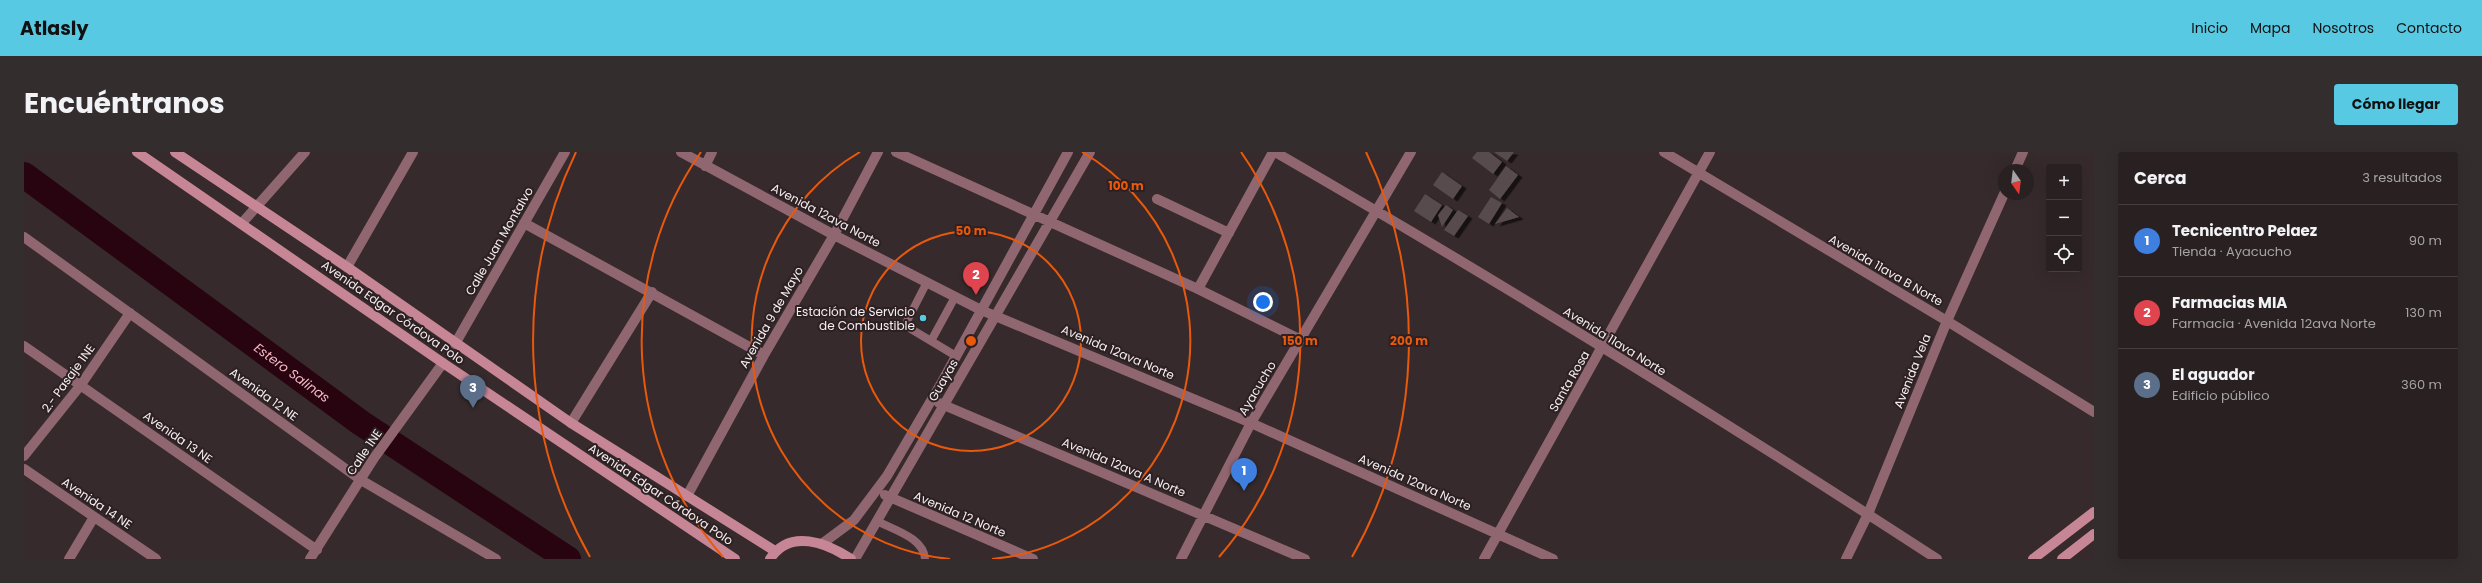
<!DOCTYPE html>
<html lang="es">
<meta charset="utf-8">
<style>
:root{--surface:#282021;--page:#342d2e;--text:#f1f3f6;--muted:#a5a3a5;--line:#443e3f;--accent:#57c9e2}
body{margin:0;font-family:Poppins,sans-serif;background:var(--page);color:var(--text)}
.controls{position:absolute;right:12px;top:12px;display:grid;overflow:hidden;border-radius:4px;box-shadow:0 4px 16px #0002}
.controls button{width:36px;height:36px;display:grid;place-items:center;padding:0;border:0;border-bottom:1px solid var(--line);background:var(--surface);color:var(--text);font:20px sans-serif}
.compass{position:absolute;left:1974px;top:12px;width:36px;height:36px;border-radius:50%;background:var(--surface);box-shadow:0 4px 16px #0002;rotate:166deg}
.you{position:absolute;left:1239px;top:150px;width:14px;height:14px;margin:-10px;border:3px solid #fff;border-radius:50%;background:#1a73e8;box-shadow:0 0 0 6px #1a73e833}
.badge{display:grid;place-items:center;width:26px;height:26px;border-radius:50%;background:var(--accent);color:#fff;font-size:13px;font-weight:700}
.pin{position:absolute;translate:-50% -33px;filter:drop-shadow(0 1px 2px #0008)}
.pin::after{content:'';position:absolute;top:21px;width:14px;height:12px;background:inherit;clip-path:polygon(0 0,100% 0,50% 100%)}
.list{margin:0;padding:0;list-style:none}
h2{display:flex;justify-content:space-between;align-items:center;height:52px;margin:0;padding:0 16px;font-size:17px}
h2 small{font-size:13px;font-weight:400;color:var(--muted)}
.list li{display:grid;grid-template-columns:26px 1fr auto;gap:12px;align-items:center;box-sizing:border-box;height:72px;padding:0 16px;border-top:1px solid var(--line)}
.list b{display:block;font-size:15px;white-space:nowrap}
.list p{margin:0;font-size:13px;white-space:nowrap;color:var(--muted)}
.list em{font-size:13px;font-style:normal;color:var(--muted)}
.icon{flex:none;width:22px;height:22px;fill:none;stroke:currentColor;stroke-width:2;stroke-linecap:round;stroke-linejoin:round}
.map{position:relative;flex:none;width:2070px;height:407px;overflow:hidden;border-radius:4px}
header{display:flex;align-items:center;gap:24px;box-sizing:border-box;height:56px;padding:0 20px;background:var(--accent);color:#111}
header strong{font-size:19px}
nav{display:flex;gap:22px;margin-inline-start:auto;font-size:14px}
.intro{display:flex;align-items:center;justify-content:space-between;box-sizing:border-box;height:96px;padding:0 24px}
h1{margin:0;font-size:28px}
.button{padding:10px 18px;border-radius:4px;background:var(--accent);color:#111;font-size:14px;font-weight:700}
main{display:flex;gap:24px;padding:0 24px}
aside{flex:1;background:var(--surface);border-radius:4px;box-shadow:0 4px 16px #0002}
.map>svg:first-child{display:block}
.lines{fill:none;stroke-linecap:round;stroke-linejoin:round}
.river{stroke:#27040f;stroke-width:26}
.building{fill:#594c4e;filter:url(#shadow)}
.lane{stroke:#906770;stroke-width:8}
.street{stroke:#906770;stroke-width:10}
.secondary{stroke:#c78695;stroke-width:10}
.ring{fill:none;stroke:#e8590c;stroke-width:2}
.poi-dot{fill:#57c9e2;stroke:#2c2023;stroke-width:1.5}
.labels{text-anchor:middle;dominant-baseline:central;stroke-width:4;stroke-linejoin:round;paint-order:stroke}
.street-label{font-size:12px;fill:#f6eeef;stroke:#2c2023}
.poi-label{font-size:12px;fill:#f6eeef;stroke:#2c2023;text-anchor:end}
.water-label{font-size:13px;font-style:italic;fill:#f6b8c5;stroke:#2c2023}
.centre{fill:#e8590c;stroke:#2c2023;stroke-width:2}
.ring-label{font-size:12px;text-anchor:middle;font-weight:bold;fill:#e8590c;stroke:#2c2023;stroke-width:4;stroke-linejoin:round;paint-order:stroke}
</style>
<header>
<strong>Atlasly</strong>
<nav><a>Inicio</a><a>Mapa</a><a>Nosotros</a><a>Contacto</a></nav>
</header>
<div class="intro"><h1>Encuéntranos</h1><a class="button">Cómo llegar</a></div>
<main>
<div class="map">
<svg width="2070" height="407" viewBox="0 0 2070 407">
<defs>
<filter id="shadow"><feDropShadow dx="4.5" dy="2.5" stdDeviation="0" flood-color="#0009"/></filter>
</defs>
<rect width="100%" height="100%" fill="#362a2c"/>
<g class="lines">
<!-- river -->
<path class="river" id="s1" d="M0,23L337,271L544,407"/>
</g>
<!-- building -->
<path class="building" d="M1453,0H1465L1478,10L1469,22L1448,6Z
M1470,0H1490L1483,9Z
M1482,14L1494,23L1476,47L1465,38Z
M1418,20L1438,34L1429,47L1409,33Z
M1401,42L1418,53L1407,70L1390,59Z
M1467,45L1478,51L1465,72L1454,65Z
M1422,53L1429,58L1418,75L1414,63Z
M1483,56L1495,65L1471,72Z
M1434,58L1444,64L1430,84L1420,78Z"/>
<g class="lines">
<!-- lane -->
<path class="lane" d="M903,130L883,169L887,177L932,204
M907,189L931,145
M853,369C870,378 900,386 901,407"/>
<!-- street -->
<path class="street" d="M657,0L810,83L957,158L1227,271L1529,407
M872,0L1174,137L1277,188
M1251,0C1475,129 1696,266 1913,407
M1640,0L1923,169L2070,260
M681,14L688,0
M1991,18L1999,0
M1133,47L1205,81
M218,71L281,0
M500,71L740,203
M0,85L337,328L472,407
M323,115L389,0
M1174,137L1249,0
M431,192L541,0
M0,194L293,398
M915,251L1281,407
M547,271L628,140
M0,304L56,234L106,161
M0,317L132,407
M861,343L1009,407
M663,344L740,203L810,83L854,0
M799,391L830,368L863,324L918,230L1044,0
M45,407L70,365
M286,407L350,306L419,211
M831,407L1066,0
M1157,407L1227,271L1387,0
M1460,407L1686,0
M1822,407L1844,362L1923,169L1980,42"/>
<!-- secondary -->
<path class="secondary" d="M113,0L419,211L711,407
M151,0L323,115L547,271L751,399
M746,407C766,376 803,391 827,407
M2009,407L2070,360
M2038,407L2070,382"/>
</g>
<!-- distance rings -->
<g class="ring">
<circle cx="947" cy="189" r="110"/>
<path d="M926 407A219 219 0 0 1 836 0M1058 0A219 219 0 0 1 968 407"/>
<path d="M699 405A329 329 0 0 1 677 0M1217 0A329 329 0 0 1 1195 405"/>
<path d="M566 405A438 438 0 0 1 552 0M1342 0A438 438 0 0 1 1328 405"/>
</g>
<!-- markers -->
<circle class="poi-dot" cx="899" cy="166" r="4"/>
<g class="labels">
<!-- street labels -->
<g class="street-label">
<text transform="translate(802 63) rotate(28)">Avenida 12ava Norte</text>
<text transform="translate(475 89) rotate(-60)">Calle Juan Montalvo</text>
<text transform="translate(1862 118) rotate(30)">Avenida 11ava B Norte</text>
<text transform="translate(369 160) rotate(35)">Avenida Edgar Córdova Polo</text>
<text transform="translate(747 165) rotate(-60)">Avenida 9 de Mayo</text>
<text transform="translate(1591 189) rotate(32)">Avenida 11ava Norte</text>
<text transform="translate(1094 200) rotate(23)">Avenida 12ava Norte</text>
<text transform="translate(1888 219) rotate(-68)">Avenida Vela</text>
<text transform="translate(44 226) rotate(-54)">2.- Pasaje 1NE</text>
<text transform="translate(919 228) rotate(-60)">Guayas</text>
<text transform="translate(1545 229) rotate(-60)">Santa Rosa</text>
<text transform="translate(1233 236) rotate(-59)">Ayacucho</text>
<text transform="translate(240 242) rotate(36)">Avenida 12 NE</text>
<text transform="translate(154 285) rotate(35)">Avenida 13 NE</text>
<text transform="translate(340 300) rotate(-56)">Calle 1NE</text>
<text transform="translate(1100 315) rotate(23)">Avenida 12ava A Norte</text>
<text transform="translate(1391 330) rotate(24)">Avenida 12ava Norte</text>
<text transform="translate(637 342) rotate(34)">Avenida Edgar Córdova Polo</text>
<text transform="translate(73 351) rotate(34)">Avenida 14 NE</text>
<text transform="translate(936 362) rotate(23)">Avenida 12 Norte</text>
</g>
<!-- poi labels -->
<g class="poi-label">
<text x="891" y="159">Estación de Servicio<tspan x="891" dy="14">de Combustible</tspan></text>
</g>
<!-- water labels -->
<g class="water-label">
<text stroke="none"><textPath href="#s1" startOffset="333">Estero Salinas</textPath></text>
</g>
</g>
<circle cx="947" cy="189" r="6" class="centre"/>
<g class="ring-label">
<text x="1102" y="38">100 m</text>
<text x="947" y="83">50 m</text>
<text x="1276" y="193">150 m</text>
<text x="1385" y="193">200 m</text>
</g>
</svg>
<div class="controls">
<button>+</button>
<button>−</button>
<button><svg class="icon" aria-label="locate" viewBox="0 0 24 24"><circle cx="12" cy="12" r="6"/><path d="M12 2v4M12 18v4M2 12h4M18 12h4"/></svg></button>
</div>
<svg class="compass" viewBox="-18 -18 36 36"><path d="M0-13l5 13h-10z" fill="#e53935"/><path d="M0 13l5-13h-10z" fill="#a5a3a5"/></svg>
<div class="you"></div>
<div class="pin badge" style="left:1220px;top:339px;background:#3f7fe0">1</div>
<div class="pin badge" style="left:952px;top:143px;background:#e0444e">2</div>
<div class="pin badge" style="left:449px;top:256px;background:#5c6f8a">3</div>
</div>
<aside>
<h2>Cerca<small>3 resultados</small></h2>
<ul class="list">
<li><span class="badge" style="background:#3f7fe0">1</span><div><b>Tecnicentro Pelaez</b><p>Tienda · Ayacucho</p></div><em>90 m</em></li>
<li><span class="badge" style="background:#e0444e">2</span><div><b>Farmacias MIA</b><p>Farmacia · Avenida 12ava Norte</p></div><em>130 m</em></li>
<li><span class="badge" style="background:#5c6f8a">3</span><div><b>El aguador</b><p>Edificio público</p></div><em>360 m</em></li>
</ul>
</aside>
</main>
